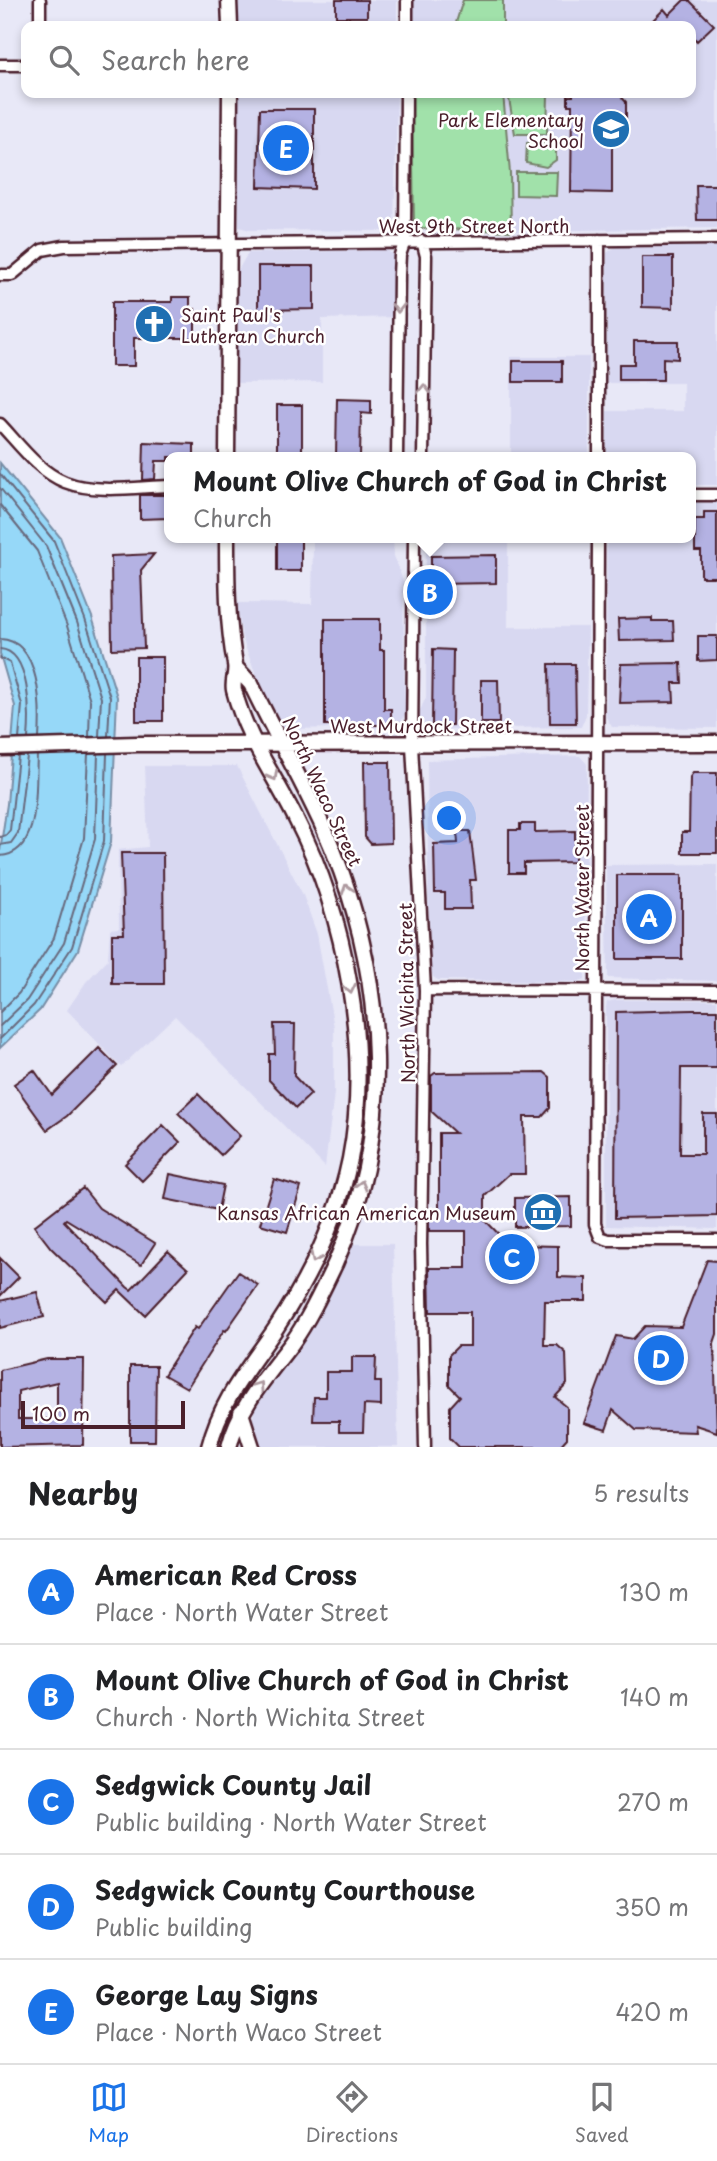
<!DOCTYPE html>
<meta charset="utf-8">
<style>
:root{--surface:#fff;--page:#f2f2f2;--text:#202124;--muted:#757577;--line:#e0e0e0;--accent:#1a73e8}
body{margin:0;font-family:"Playpen Sans",sans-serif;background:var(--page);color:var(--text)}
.scale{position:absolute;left:21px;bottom:18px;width:164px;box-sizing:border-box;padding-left:7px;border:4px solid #4a1f2b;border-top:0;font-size:19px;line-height:24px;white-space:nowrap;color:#4a1f2b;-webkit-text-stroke:5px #fff;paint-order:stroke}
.you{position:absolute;left:450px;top:819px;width:24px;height:24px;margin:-18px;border:5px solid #fff;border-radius:50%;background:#1a73e8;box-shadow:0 0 0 10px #1a73e833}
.badge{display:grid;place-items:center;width:46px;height:46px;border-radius:50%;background:var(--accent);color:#fff;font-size:23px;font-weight:700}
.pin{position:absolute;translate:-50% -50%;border:4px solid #fff;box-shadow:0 2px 7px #0006}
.popup{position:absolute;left:164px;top:452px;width:532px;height:91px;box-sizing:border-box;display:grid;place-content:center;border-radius:14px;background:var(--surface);filter:drop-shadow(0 2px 5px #0005);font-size:23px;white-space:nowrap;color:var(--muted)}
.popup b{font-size:26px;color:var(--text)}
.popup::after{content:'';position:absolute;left:50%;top:100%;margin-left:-14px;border:14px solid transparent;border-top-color:var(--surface)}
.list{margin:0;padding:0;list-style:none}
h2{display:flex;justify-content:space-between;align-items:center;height:91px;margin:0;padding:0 28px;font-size:30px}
h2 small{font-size:23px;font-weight:400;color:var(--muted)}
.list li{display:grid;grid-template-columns:46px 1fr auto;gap:21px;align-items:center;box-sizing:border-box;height:105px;padding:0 28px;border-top:2px solid var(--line)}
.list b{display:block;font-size:26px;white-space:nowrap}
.list p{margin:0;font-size:23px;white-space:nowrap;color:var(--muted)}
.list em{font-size:23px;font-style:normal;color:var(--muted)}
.icon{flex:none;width:38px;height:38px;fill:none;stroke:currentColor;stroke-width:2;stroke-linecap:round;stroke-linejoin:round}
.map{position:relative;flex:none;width:717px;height:1447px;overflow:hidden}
.search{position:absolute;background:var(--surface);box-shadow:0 4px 10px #0003;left:21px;right:21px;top:21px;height:77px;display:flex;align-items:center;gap:18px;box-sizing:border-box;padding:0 24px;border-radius:14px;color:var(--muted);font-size:26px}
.sheet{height:616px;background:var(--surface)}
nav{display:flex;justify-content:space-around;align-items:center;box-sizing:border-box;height:98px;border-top:2px solid var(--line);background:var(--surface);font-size:19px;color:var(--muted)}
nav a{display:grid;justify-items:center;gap:4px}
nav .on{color:var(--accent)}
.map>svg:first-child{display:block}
.built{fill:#d8d8f1}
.green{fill:#a1e1aa;stroke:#76806a;stroke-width:2}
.water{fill:#96d8f8;stroke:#788ea6;stroke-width:2}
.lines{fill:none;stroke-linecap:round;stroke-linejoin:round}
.shore{stroke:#68697d;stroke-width:2}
.building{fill:#b4b2e3;stroke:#4a1f2b;stroke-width:2;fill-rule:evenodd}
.street-casing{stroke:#4a1f2b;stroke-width:15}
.secondary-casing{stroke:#4a1f2b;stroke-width:19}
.street{stroke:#fff;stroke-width:10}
.secondary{stroke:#fff;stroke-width:14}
.oneway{stroke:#ae9aa0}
.labels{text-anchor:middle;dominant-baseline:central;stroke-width:5;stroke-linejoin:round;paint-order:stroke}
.poi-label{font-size:18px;fill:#4a1f2b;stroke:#fff;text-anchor:end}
.street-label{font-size:18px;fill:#4a1f2b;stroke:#fff}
</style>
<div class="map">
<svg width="717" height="1447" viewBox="0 0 717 1447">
<rect width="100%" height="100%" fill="#e8e8f7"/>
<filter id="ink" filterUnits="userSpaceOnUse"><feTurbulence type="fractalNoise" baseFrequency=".0143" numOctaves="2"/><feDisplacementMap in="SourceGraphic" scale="14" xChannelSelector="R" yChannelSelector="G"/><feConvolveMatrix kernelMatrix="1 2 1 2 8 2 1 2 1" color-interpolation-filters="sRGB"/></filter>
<g filter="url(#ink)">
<!-- built -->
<path class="built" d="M236,0H397V26H237Z
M412,0H463L455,26H412Z
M503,0H717V228L511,231L510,173L503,93H691V26H503Z
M237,93H397L394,228L390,231L250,230L239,227Z
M615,247H717V485H691V457H607V411H683V383H607V253Z
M387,250L395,257V317L322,319V382L237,383V272L248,253Z
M511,357H589V457H511Z
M717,499V728L612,727L606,717L607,538H691V500Z
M313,538H393L394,556L403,581L405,714L398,727L288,729L275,721L266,701L242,638L237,603L312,604Z
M426,538H508V627H588L586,715L581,727L429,729L423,726L418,715L426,697Z
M580,756L587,764L585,979L577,982L438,980L433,977L429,963L427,760Z
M145,766H237L303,895L317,934L334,1027V1093L325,1167L175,1016L121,1067L67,1010L86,982L108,959L110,929L119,928L118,850L148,847Z
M717,864V981L608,978L606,865Z
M615,1000H717V1229L606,1226V1007L607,1002Z
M350,1244H393L398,1447H261L252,1423L256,1400Z"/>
<!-- green -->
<path class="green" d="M463,0H503V26H455Z
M412,93H503L510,173L511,231L414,228Z
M508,93L548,94L547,134H515Z
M540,142L556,148V160L546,167L526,163L527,143Z
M516,172H557L556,196L516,195Z"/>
<!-- water -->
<path class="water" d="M0,463L60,537L92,617L117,697L111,842L78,950L40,1010L0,1048V851L7,804L15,706L0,654Z"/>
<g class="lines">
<!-- shore -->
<path class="shore" d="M0,474L54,541L85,619L110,697L108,736
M0,488L46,546L77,622L101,698L99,736
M0,505L37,551L67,626L90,700L89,737
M0,639C41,640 41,709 39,738
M0,649C31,651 30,716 28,738
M0,658L10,663L22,705L19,739
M0,837L6,835L10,830L18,756
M0,845L11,843L18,833L27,756
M0,856C42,854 35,786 37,756
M0,1012L19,993L54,938L84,838L88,754
M0,1026L27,1000L64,943L95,839L98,754
M0,1039L34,1005L72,947L104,841L107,754"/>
</g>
<!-- building -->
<path class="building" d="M336,0H367V17H336Z
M684,0H689L714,25L697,41L691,35V26H647L664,9L669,15Z
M573,93H618L626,102V118L612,133V193L571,192L572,105H568V96H573Z
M260,109H314V189L258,187Z
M696,185H717V220H697Z
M642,257H673V308L642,307Z
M258,266H314V309L258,310Z
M172,297H190V309H195V338H134V366H112V302H172Z
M634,341H678V359L663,358V380H619V364H634Z
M513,361H562V382H513Z
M337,399L371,400V414L361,413L360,457H336Z
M277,405H302V457H277Z
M144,442L194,444V457H169V461H156L155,479L143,480Z
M140,495H169V518L140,519Z
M704,512H717V577H701V551H695V519H704Z
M277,538H301V571H277Z
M154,554L141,570L144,648L112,649L111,556Z
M496,555V583L431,584V556Z
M652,618V621H673L674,640L619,641L618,619Z
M325,619H380V650H384V709H391V725H325Z
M698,636H717V660L698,661Z
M433,649L453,650L452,725H432Z
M136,657H163V721H136Z
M681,663L682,683H673L674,702L619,703L621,664Z
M549,664H575L576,723H550Z
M481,680H498L499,723H481Z
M364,762H390L391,843L371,844L365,837Z
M693,773H717V853H682V832H689L690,777Z
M520,824H535V832L575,831V862L524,863V873H509V830H520Z
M457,831H470L476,880H470L471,909H445V893H435L434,844L458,843Z
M121,853H163L164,984H112V934H124Z
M617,875H682V959H617Z
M692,1010H717V1068H681L680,1154H703V1114H717V1216L615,1218L616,1012Z
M274,1024H295L294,1076L311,1094L296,1108L269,1080V1054H275Z
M99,1048L117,1066L67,1116L47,1130L14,1084L34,1070L52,1095Z
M544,1072L550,1077V1108L542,1117H524L525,1174H509L485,1196V1220L516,1252V1245L558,1246V1277L586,1278V1301H545L544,1345H557L566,1353L567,1384L555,1397L567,1407V1438L559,1447H459L450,1438V1407L460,1396L449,1385V1355L458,1346H470V1312H430L429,1268H466V1231H429V1218H439V1133H455L431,1111V1076L435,1073Z
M198,1094L240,1136L221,1155L178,1113Z
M163,1125L180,1142L142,1181L125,1164Z
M170,1174L223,1185L218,1210L165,1199Z
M274,1179L301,1187L287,1232L260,1224Z
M83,1188L99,1208L155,1243L141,1265L66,1219L64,1221L127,1287L131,1290L168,1251L188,1269L145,1315L119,1290L107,1302L51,1248L34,1226Z
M571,1197V1226L515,1227V1198Z
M0,1258L19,1277L0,1296Z
M707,1260L717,1261V1334L714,1343L717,1432L695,1425L696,1432L636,1430L613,1410L606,1430L584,1423L616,1336L633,1339L645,1326L681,1327Z
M238,1272L258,1285L226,1331L224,1330L187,1388L164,1375L195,1327L198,1329Z
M37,1292L44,1317L0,1328V1301Z
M352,1357H376L375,1382H381V1406L364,1405L363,1432H339V1421H313L314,1397H326V1372H352Z
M47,1359H84L83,1445L0,1447V1370ZM57,1382V1419H18V1391Z
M130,1366H156L155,1441H130Z"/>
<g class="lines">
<!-- street casing -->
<g class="street-casing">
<path id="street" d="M40,26V0
M407,26V0
M0,65H26
M422,241L426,256L423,457
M0,275H12L42,250L64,246L717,239
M0,424C19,444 39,472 65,482C96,494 137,487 169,486
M397,457L399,275L400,255L405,241L406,93
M599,457V240
M691,495H717
M414,538L412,745L425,990L421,1244L425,1447
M598,538L595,1224L600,1237L609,1240H717
M425,990L717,991"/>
</g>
<!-- secondary casing -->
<g class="secondary-casing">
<path id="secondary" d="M229,0L230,26
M227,457L230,93
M0,748L137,744L717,743
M241,1413L252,1447
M209,1447C221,1399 249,1368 276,1328C309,1278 338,1218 350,1159C371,1051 346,916 296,819C275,776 246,738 234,690C232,682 237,673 235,664C227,622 227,581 227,538
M229,1447C239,1406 267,1376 292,1343C309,1319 322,1291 335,1264C394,1133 386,982 333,850C310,793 277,739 251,684L236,668"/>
</g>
<!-- street -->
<use href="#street" class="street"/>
<!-- secondary -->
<use href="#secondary" class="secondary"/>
</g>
<!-- one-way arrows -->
<defs><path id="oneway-chevron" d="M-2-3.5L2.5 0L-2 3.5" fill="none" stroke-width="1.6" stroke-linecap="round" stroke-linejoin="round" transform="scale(1.75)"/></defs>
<g class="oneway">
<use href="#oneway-chevron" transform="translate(398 308) rotate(91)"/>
<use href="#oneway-chevron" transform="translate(424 389) rotate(-89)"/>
<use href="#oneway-chevron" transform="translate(273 776) rotate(61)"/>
<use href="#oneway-chevron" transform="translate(347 889) rotate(-108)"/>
<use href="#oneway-chevron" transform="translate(350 989) rotate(78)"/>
<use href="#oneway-chevron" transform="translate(361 1185) rotate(-75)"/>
<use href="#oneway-chevron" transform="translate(315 1258) rotate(116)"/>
<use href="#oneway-chevron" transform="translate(259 1386) rotate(-55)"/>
</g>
</g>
<!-- icons -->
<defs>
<g id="school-disc" transform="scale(2.0125)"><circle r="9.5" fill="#1f6fb2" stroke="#fff"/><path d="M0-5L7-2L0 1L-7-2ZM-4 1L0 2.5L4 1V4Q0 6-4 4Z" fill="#fff"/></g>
<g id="church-disc" transform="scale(2.0125)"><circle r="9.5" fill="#1f6fb2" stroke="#fff"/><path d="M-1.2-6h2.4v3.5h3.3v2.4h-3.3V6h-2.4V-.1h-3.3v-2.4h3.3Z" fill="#fff"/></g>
<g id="museum-disc" transform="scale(2.0125)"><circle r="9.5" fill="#1f6fb2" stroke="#fff"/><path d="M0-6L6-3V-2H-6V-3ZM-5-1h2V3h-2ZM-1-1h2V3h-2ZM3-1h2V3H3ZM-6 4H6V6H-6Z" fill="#fff"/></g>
</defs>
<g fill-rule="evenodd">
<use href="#school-disc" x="611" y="129"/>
<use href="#church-disc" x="154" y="324"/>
<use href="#museum-disc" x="543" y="1212"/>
</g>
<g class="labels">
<!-- poi labels -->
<g class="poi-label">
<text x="584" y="119">Park Elementary<tspan x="584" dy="21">School</tspan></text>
<text x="181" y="314" text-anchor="start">Saint Paul's<tspan x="181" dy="21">Lutheran Church</tspan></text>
<text x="516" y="1212">Kansas African American Museum</text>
</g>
<!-- street labels -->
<g class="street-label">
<text x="474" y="225">West 9th Street North</text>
<text x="421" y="725">West Murdock Street</text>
<text transform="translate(323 791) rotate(65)">North Waco Street</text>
<text transform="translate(581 888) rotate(-90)">North Water Street</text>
<text transform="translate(406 993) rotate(-91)">North Wichita Street</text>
</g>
</g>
</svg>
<div class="scale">100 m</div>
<div class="you"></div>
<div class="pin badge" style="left:649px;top:917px">A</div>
<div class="pin badge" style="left:430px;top:592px">B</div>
<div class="popup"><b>Mount Olive Church of God in Christ</b>Church</div>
<div class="pin badge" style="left:512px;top:1257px">C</div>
<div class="pin badge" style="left:661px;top:1358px">D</div>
<div class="pin badge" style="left:286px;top:148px">E</div>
<div class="search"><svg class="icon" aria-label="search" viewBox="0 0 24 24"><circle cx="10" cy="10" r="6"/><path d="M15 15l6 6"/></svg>Search here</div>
</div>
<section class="sheet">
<h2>Nearby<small>5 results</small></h2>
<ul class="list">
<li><span class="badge">A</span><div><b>American Red Cross</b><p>Place · North Water Street</p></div><em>130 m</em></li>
<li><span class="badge">B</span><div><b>Mount Olive Church of God in Christ</b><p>Church · North Wichita Street</p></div><em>140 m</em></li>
<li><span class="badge">C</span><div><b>Sedgwick County Jail</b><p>Public building · North Water Street</p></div><em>270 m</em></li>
<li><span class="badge">D</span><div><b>Sedgwick County Courthouse</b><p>Public building</p></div><em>350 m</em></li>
<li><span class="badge">E</span><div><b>George Lay Signs</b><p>Place · North Waco Street</p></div><em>420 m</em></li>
</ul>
</section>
<nav>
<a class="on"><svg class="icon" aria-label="map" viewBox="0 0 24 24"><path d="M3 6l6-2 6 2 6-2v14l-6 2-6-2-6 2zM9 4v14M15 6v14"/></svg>Map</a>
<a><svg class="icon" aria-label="directions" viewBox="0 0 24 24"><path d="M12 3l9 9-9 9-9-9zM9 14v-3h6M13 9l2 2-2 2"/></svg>Directions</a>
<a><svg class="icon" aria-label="saved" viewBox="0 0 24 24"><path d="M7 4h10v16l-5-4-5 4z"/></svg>Saved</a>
</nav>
